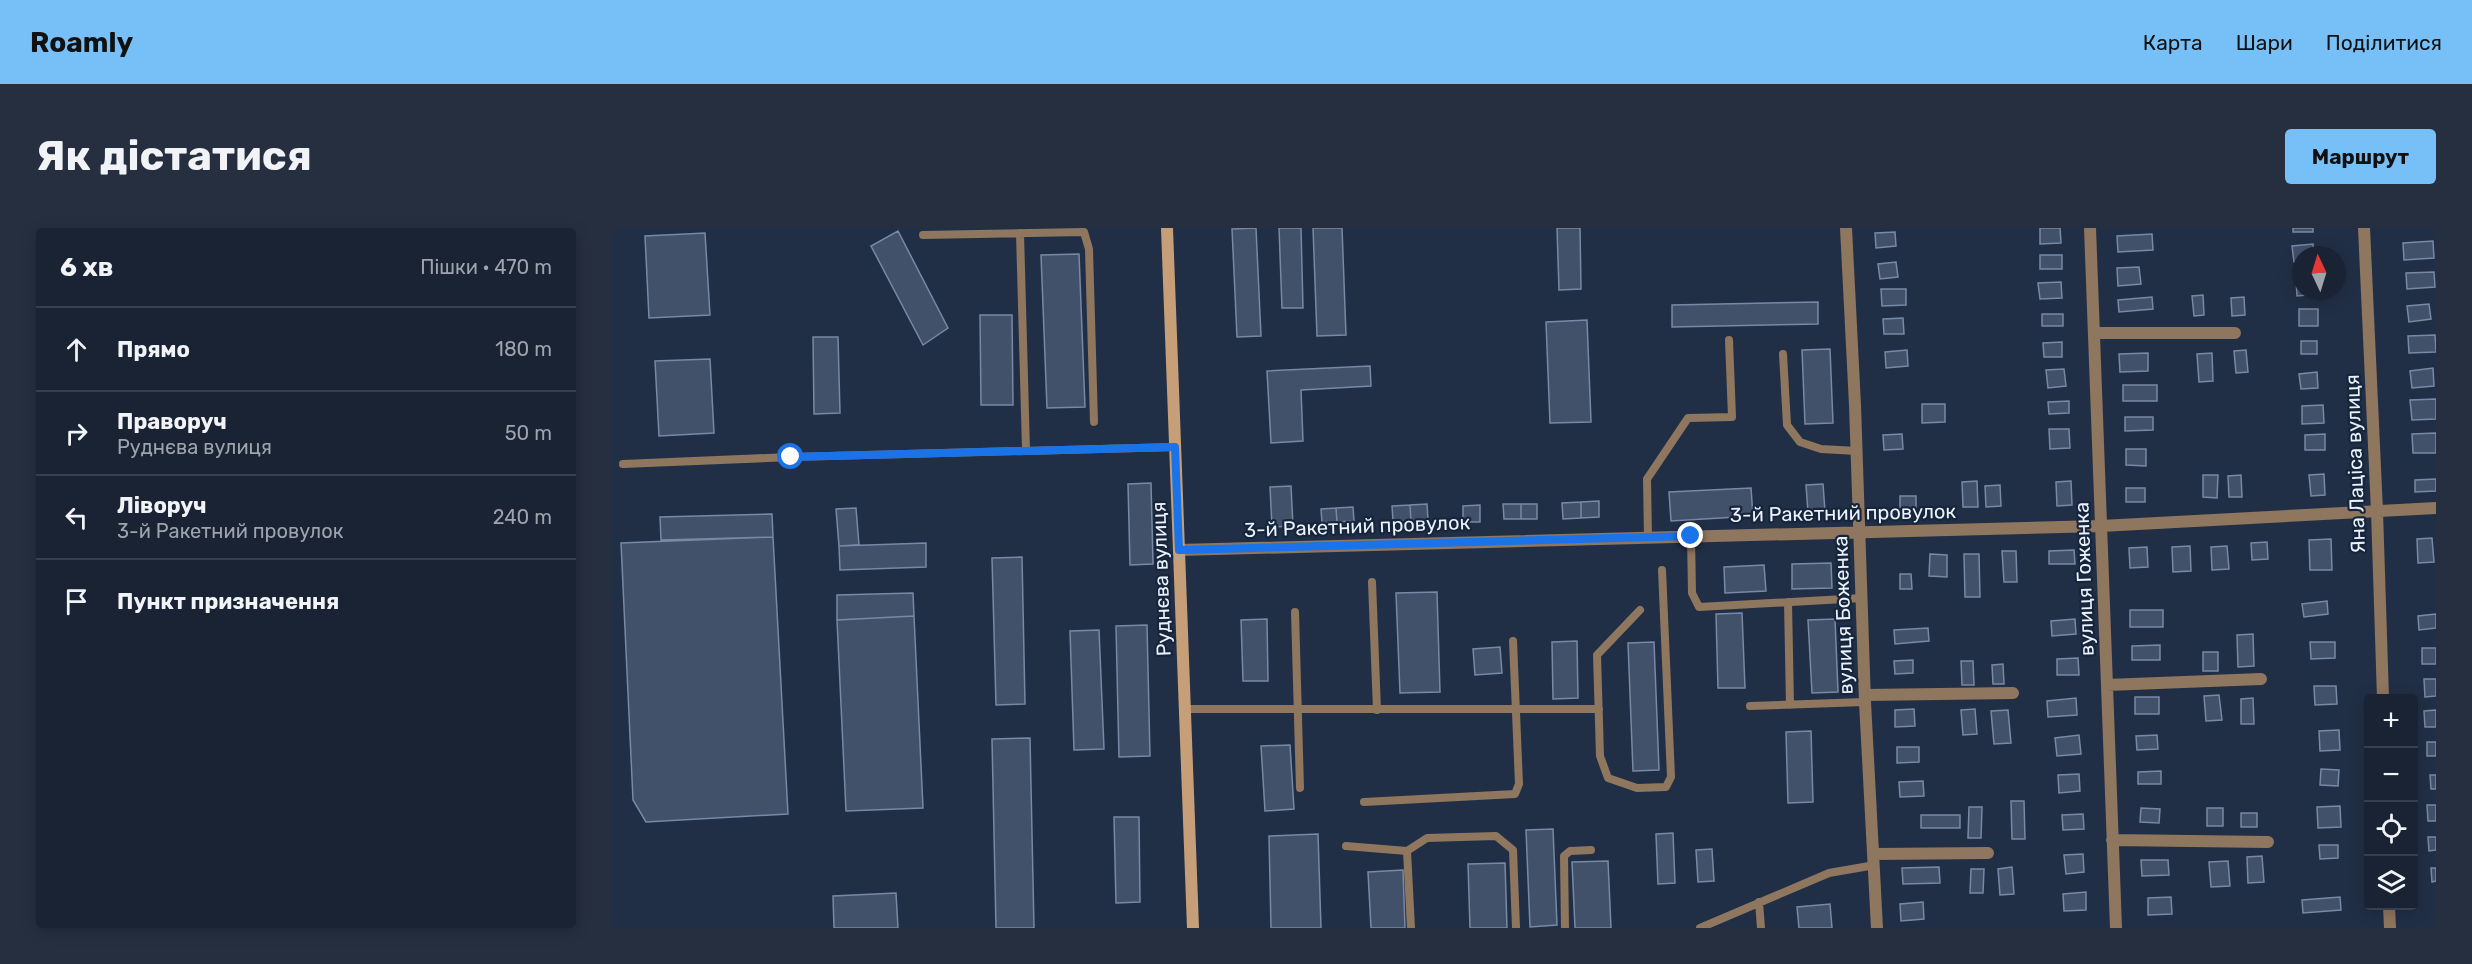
<!DOCTYPE html>
<html lang="uk">
<meta charset="utf-8">
<style>
:root{--surface:#192334;--page:#262f40;--text:#f1f3f6;--muted:#9fa4ac;--line:#37404f;--accent:#77c0f7}
body{margin:0;font-family:Rubik,sans-serif;background:var(--page);color:var(--text)}
.controls{position:absolute;right:18px;bottom:18px;display:grid;overflow:hidden;border-radius:6px;box-shadow:0 3px 15px #0003}
.controls button{width:54px;height:54px;display:grid;place-items:center;padding:0;border:0;border-bottom:2px solid var(--line);background:var(--surface);color:var(--text);font:30px sans-serif}
.compass{position:absolute;left:1680px;top:18px;width:54px;height:54px;border-radius:50%;background:var(--surface);box-shadow:0 3px 15px #0003;rotate:356deg}
.stop{position:absolute;width:18px;height:18px;margin:-14px;border:4px solid #1a73e8;border-radius:50%;background:#fff}
.stop.end{background:#1a73e8;border-color:#fff;box-shadow:0 2px 6px #0008}
.list{margin:0;padding:0;list-style:none}
h2{display:flex;justify-content:space-between;align-items:center;height:78px;margin:0;padding:0 24px;font-size:26px}
h2 small{font-size:20px;font-weight:400;color:var(--muted)}
.list li{display:grid;grid-template-columns:39px 1fr auto;gap:18px;align-items:center;box-sizing:border-box;height:84px;padding:0 24px;border-top:2px solid var(--line)}
.list b{display:block;font-size:22px;white-space:nowrap}
.list p{margin:0;font-size:20px;white-space:nowrap;color:var(--muted)}
.list em{font-size:20px;font-style:normal;color:var(--muted)}
.icon{flex:none;width:33px;height:33px;fill:none;stroke:currentColor;stroke-width:2;stroke-linecap:round;stroke-linejoin:round}
.map{position:relative;flex:none;width:1824px;height:700px;overflow:hidden;border-radius:6px}
header{display:flex;align-items:center;gap:36px;box-sizing:border-box;height:84px;padding:0 30px;background:var(--accent);color:#111}
header strong{font-size:28px}
nav{display:flex;gap:33px;margin-inline-start:auto;font-size:21px}
.intro{display:flex;align-items:center;justify-content:space-between;box-sizing:border-box;height:144px;padding:0 36px}
h1{margin:0;font-size:42px}
.button{padding:15px 27px;border-radius:6px;background:var(--accent);color:#111;font-size:21px;font-weight:700}
main{display:flex;gap:36px;padding:0 36px}
aside{flex:1;background:var(--surface);border-radius:6px;box-shadow:0 3px 15px #0003}
.map>svg:first-child{display:block}
.building{fill:#42516a;stroke:#7889a5;stroke-width:1.5}
.lines{fill:none;stroke-linecap:round;stroke-linejoin:round}
.lane{stroke:#8f765e;stroke-width:8}
.street{stroke:#8f765e;stroke-width:12}
.secondary{stroke:#c69f78;stroke-width:12}
.route{stroke:#1a73e8;stroke-width:8}
.labels{text-anchor:middle;dominant-baseline:central;stroke-width:4.5;stroke-linejoin:round;paint-order:stroke}
.street-label{font-size:20px;fill:#eaf2fe;stroke:#17253b}
</style>
<header>
<strong>Roamly</strong>
<nav><a>Карта</a><a>Шари</a><a>Поділитися</a></nav>
</header>
<div class="intro"><h1>Як дістатися</h1><a class="button">Маршрут</a></div>
<main>
<aside>
<h2>6 хв<small>Пішки · 470 m</small></h2>
<ul class="list">
<li><svg class="icon" aria-label="ahead" viewBox="0 0 24 24"><path d="M12 20V5M6 11l6-6 6 6"/></svg><div><b>Прямо</b></div><em>180 m</em></li>
<li><svg class="icon" aria-label="right" viewBox="0 0 24 24"><path d="M7 20v-9h11M14 6l5 5-5 5"/></svg><div><b>Праворуч</b><p>Руднєва вулиця</p></div><em>50 m</em></li>
<li><svg class="icon" aria-label="left" viewBox="0 0 24 24"><path d="M17 20v-9H6M10 6l-5 5 5 5"/></svg><div><b>Ліворуч</b><p>3-й Ракетний провулок</p></div><em>240 m</em></li>
<li><svg class="icon" aria-label="arrive" viewBox="0 0 24 24"><path d="M6 21V4h12l-3 4 3 4H6"/></svg><div><b>Пункт призначення</b></div></li>
</ul>
</aside>
<div class="map">
<svg width="1824" height="700" viewBox="0 0 1824 700">
<rect width="100%" height="100%" fill="#212f46"/>
<!-- building -->
<path class="building" d="M644,0L649,108L625,109L620,1Z
M667,0H689L691,80H670Z
M701,0H730L734,107L705,108Z
M945,0H968L969,61L947,62Z
M1428,0H1448L1449,15L1428,16Z
M1681,0H1701V4H1681Z
M286,3L336,100L311,117L259,18Z
M1283,4L1284,18L1264,20L1263,5Z
M93,5L98,87L37,90L33,8Z
M1540,6L1541,22L1506,24L1505,8Z
M1821,13L1822,30L1792,32L1791,15Z
M1701,16L1702,27H1689V33L1682,34L1680,18Z
M467,26L473,179L435,180L429,27Z
M1428,27H1450V41H1428Z
M1284,34L1286,49L1268,51L1266,36Z
M1527,39L1529,56L1506,58L1505,40Z
M1822,44L1823,59L1795,61L1794,45Z
M1684,51H1689V63H1707V66L1685,68Z
M1449,54L1450,70L1428,71L1426,55Z
M1269,61H1294V77L1270,78Z
M1591,67L1592,87L1582,88L1580,68Z
M1540,69L1541,81L1507,84L1506,72Z
M1632,69L1633,87L1620,88L1619,70Z
M1206,74V96L1060,99V77Z
M1817,76L1819,91L1797,94L1795,78Z
M1687,81H1706V98H1687Z
M1430,86H1451V98H1430Z
M368,87H400L401,177H369Z
M1291,90L1292,106H1272L1271,91Z
M975,92L979,194L938,195L934,94Z
M1823,107L1824,124L1797,125L1796,108Z
M201,109H226L228,185L202,186Z
M1689,113H1705V126H1689Z
M1450,114V129H1432L1431,115Z
M1218,121L1221,195L1193,196L1190,122Z
M1295,122L1296,138L1274,140L1273,124Z
M1634,122L1636,144L1624,145L1622,123Z
M1536,125V143L1508,144L1507,126Z
M1600,125L1601,153L1587,154L1585,126Z
M98,131L102,205L47,208L43,133Z
M758,138L759,158L689,162L691,213L659,215L655,143Z
M1821,140L1822,158L1800,160L1798,143Z
M1452,141L1454,158L1436,160L1434,142Z
M1705,144L1706,160L1689,161L1687,146Z
M1511,157H1545V173H1511Z
M1824,171V191L1800,192L1798,172Z
M1457,173V185L1437,186L1436,174Z
M1310,176H1333V194L1310,195Z
M1711,177L1712,195L1690,196V178Z
M1513,189H1541V202L1513,203Z
M1437,201H1457L1458,220L1438,221Z
M1824,205V225H1801L1800,206Z
M1290,206L1291,221L1272,222L1271,207Z
M1713,206V222H1693V207Z
M1514,221H1534V238L1514,237Z
M1712,246L1713,267L1699,268L1697,247Z
M1591,247H1606L1605,270L1591,269Z
M1629,247L1630,269H1617L1616,248Z
M1824,251V263L1803,264V252Z
M1365,253L1366,279H1351L1350,254Z
M1459,253L1460,277L1445,278L1444,254Z
M539,255L541,336L518,337L516,256Z
M1211,256L1213,283L1196,284L1194,257Z
M1388,257L1389,278L1374,279L1373,258Z
M679,258L681,298L660,299L658,259Z
M1139,260L1141,288L1059,293L1057,264Z
M1514,260H1533V274H1514Z
M1288,268H1304V283H1288Z
M987,273V289L969,290V274Z
M969,274V290L951,291L950,275Z
M815,276L816,292L799,293L798,277Z
M891,276H909V291H892Z
M909,276H925V291H909Z
M798,277L799,293H781L780,278Z
M868,277V294H851V278Z
M741,279L742,293L725,294L724,280Z
M244,280L247,317L227,318L224,281Z
M724,280L725,294L710,295L709,281Z
M160,286L161,309L49,312L48,289Z
M161,309L176,586L34,594L21,572L9,315Z
M1820,310L1822,334L1806,335L1805,311Z
M1719,311L1720,342H1698L1697,312Z
M1655,314L1656,331L1640,332L1639,315Z
M314,315V339L228,342L227,318Z
M1578,318L1579,343L1561,344L1560,319Z
M1615,318L1617,341L1600,342L1599,319Z
M1535,319L1536,339L1518,340L1517,320Z
M1462,322L1463,336H1437V323Z
M1390,323H1404L1405,354H1392Z
M1318,326L1335,327V349L1317,348Z
M1352,326H1367L1368,369H1353Z
M410,329L413,476L384,477L380,330Z
M1219,335L1220,360L1180,361V336Z
M1152,337L1154,363L1113,365L1112,339Z
M1288,346H1299L1300,361H1288Z
M825,364L828,464L788,465L784,365Z
M301,365L302,388L225,392V367Z
M1715,373L1716,386L1692,389L1690,376Z
M1518,382H1551V399H1518Z
M1130,385L1133,460H1106L1104,386Z
M1824,386V400L1807,402L1806,388Z
M302,388L311,580L234,583L225,392Z
M655,391L656,453H631L629,392Z
M1223,391L1226,464L1200,465L1196,392Z
M1463,391L1464,406L1440,408L1439,393Z
M535,397L538,528L507,529L504,398Z
M1316,400L1317,413L1283,416L1282,402Z
M487,402L492,521L462,522L458,403Z
M1641,406L1642,438L1626,439L1625,407Z
M965,413L966,470L941,471L940,414Z
M1042,414L1047,542L1021,543L1016,415Z
M1698,414H1723V430L1699,431Z
M1548,417V432H1520V418Z
M888,419L890,445L863,447L861,421Z
M1810,420H1824V436H1810Z
M1591,424H1606V443H1591Z
M1466,430L1467,447H1445V431Z
M1301,432V445L1283,446L1282,433Z
M1349,433H1361L1362,457H1350Z
M1391,436L1392,456H1381L1380,437Z
M1812,451H1824V468L1813,469Z
M1702,458H1724L1725,476L1703,477Z
M1607,467L1610,492L1594,493L1592,468Z
M1523,469H1547V486H1523Z
M1464,470L1465,487L1436,489L1435,473Z
M1641,470L1642,496H1629V471Z
M1302,481L1303,498L1283,499V482Z
M1363,481L1365,506L1351,507L1349,482Z
M1396,482L1399,515L1382,516L1379,483Z
M1824,482V499H1813L1812,483Z
M1727,502L1728,522L1708,523L1707,503Z
M1199,503L1201,574L1176,575L1174,504Z
M1467,507L1469,526L1445,528L1443,510Z
M1545,507L1546,521L1525,522L1524,508Z
M418,510L422,700H384L380,511Z
M1815,514H1824V528H1815Z
M678,517L682,581L653,583L649,518Z
M1285,519H1307V534L1285,535Z
M1709,541L1727,542L1726,558L1708,557Z
M1549,543V556H1526V544Z
M1467,546L1468,563L1447,565L1446,547Z
M1818,547H1824V561H1819Z
M1311,553L1312,568L1288,569L1287,554Z
M1399,573H1412L1413,611H1400Z
M1815,577H1824V593H1816Z
M1728,578L1729,599L1706,600L1705,579Z
M1357,579H1370L1369,610H1356Z
M1529,580L1548,581L1547,595L1528,594Z
M1595,580H1611V598H1595Z
M1629,585H1645V599H1629Z
M1471,586L1472,601L1451,602L1450,587Z
M1309,587H1348V600H1309Z
M502,589H527L528,674L504,675Z
M941,601L945,697L918,699L914,602Z
M1061,605L1063,655L1046,656L1044,606Z
M706,606L709,700H659L657,608Z
M1816,609H1824V622L1817,623Z
M1707,617H1726V630L1708,631Z
M1100,621L1102,653L1086,654L1084,622Z
M1471,626L1472,644L1454,646L1452,627Z
M1650,628L1652,654L1636,655L1635,629Z
M1529,632H1556L1557,647L1530,648Z
M996,633L999,700H963L960,634Z
M1616,633L1618,658L1599,659L1597,634Z
M893,635L895,700H858L856,636Z
M1327,639L1328,655L1291,656L1290,640Z
M1400,639L1402,666L1388,667L1386,641Z
M1819,640H1824V653L1820,654Z
M1359,641H1372L1371,665H1358Z
M791,642L793,700H759L756,644Z
M1474,664V682L1452,683L1451,666Z
M284,665L286,700H222L221,668Z
M1559,669L1560,686L1536,687V670Z
M1728,669L1729,682L1691,685L1690,672Z
M1311,674L1312,691L1289,693L1288,676Z
M1218,676L1220,700H1187L1185,679Z"/>
<g class="lines">
<!-- lane -->
<path class="lane" d="M408,5L414,222
M311,7L472,4L477,21L482,194
M1171,126L1175,197L1188,214L1209,221L1245,223
M11,236L179,229L563,219
M1079,308L1080,365L1087,379L1250,370
M1036,309L1035,251L1076,190L1120,189L1117,112
M760,354L765,482
M1176,374L1178,477
M1028,382L985,427L988,528L996,550L1025,560L1054,559L1059,549L1050,342
M683,384L688,560
M1138,478L1253,474
M573,481H987
M752,574L903,566L907,556L901,413
M734,618L795,623L815,610L884,608L901,622L904,700
M795,623L799,700
M1147,674L1149,700
M953,700L952,628L958,623L979,622
M1088,700L1217,645L1263,637"/>
<!-- street -->
<path class="street" d="M1234,0L1243,177L1253,474L1265,700
M1478,0L1504,700
M1752,0L1765,283L1771,470
M1482,105H1623
M567,322L1489,298L1824,280
M1495,457L1649,451
M1253,467L1401,465
M1500,612L1656,614
M1262,626L1376,625
M1777,678L1778,700"/>
<!-- secondary -->
<path class="secondary" d="M555,0L581,700"/>
</g>
<g class="lines">
<!-- route -->
<path class="route" d="M179,229L563,219L567,322L1079,308"/>
</g>
<g class="labels">
<!-- street labels -->
<g class="street-label">
<text transform="translate(1743 236) rotate(-92)">Яна Лаціса вулиця</text>
<text transform="translate(1231 285) rotate(-1)">3-й Ракетний провулок</text>
<text transform="translate(745 298) rotate(-2)">3-й Ракетний провулок</text>
<text transform="translate(549 351) rotate(-92)">Руднєва вулиця</text>
<text transform="translate(1472 351) rotate(-92)">вулиця Гоженка</text>
<text transform="translate(1231 387) rotate(-92)">вулиця Боженка</text>
</g>
</g>
</svg>
<div class="controls">
<button>+</button>
<button>−</button>
<button><svg class="icon" aria-label="locate" viewBox="0 0 24 24"><circle cx="12" cy="12" r="6"/><path d="M12 2v4M12 18v4M2 12h4M18 12h4"/></svg></button>
<button><svg class="icon" aria-label="layers" viewBox="0 0 24 24"><path d="M12 4l9 5-9 5-9-5zM3 14l9 5 9-5"/></svg></button>
</div>
<svg class="compass" viewBox="-18 -18 36 36"><path d="M0-13l5 13h-10z" fill="#e53935"/><path d="M0 13l5-13h-10z" fill="#9fa4ac"/></svg>
<div class="stop" style="left:179px;top:229px"></div>
<div class="stop end" style="left:1079px;top:308px"></div>
</div>
</main>
